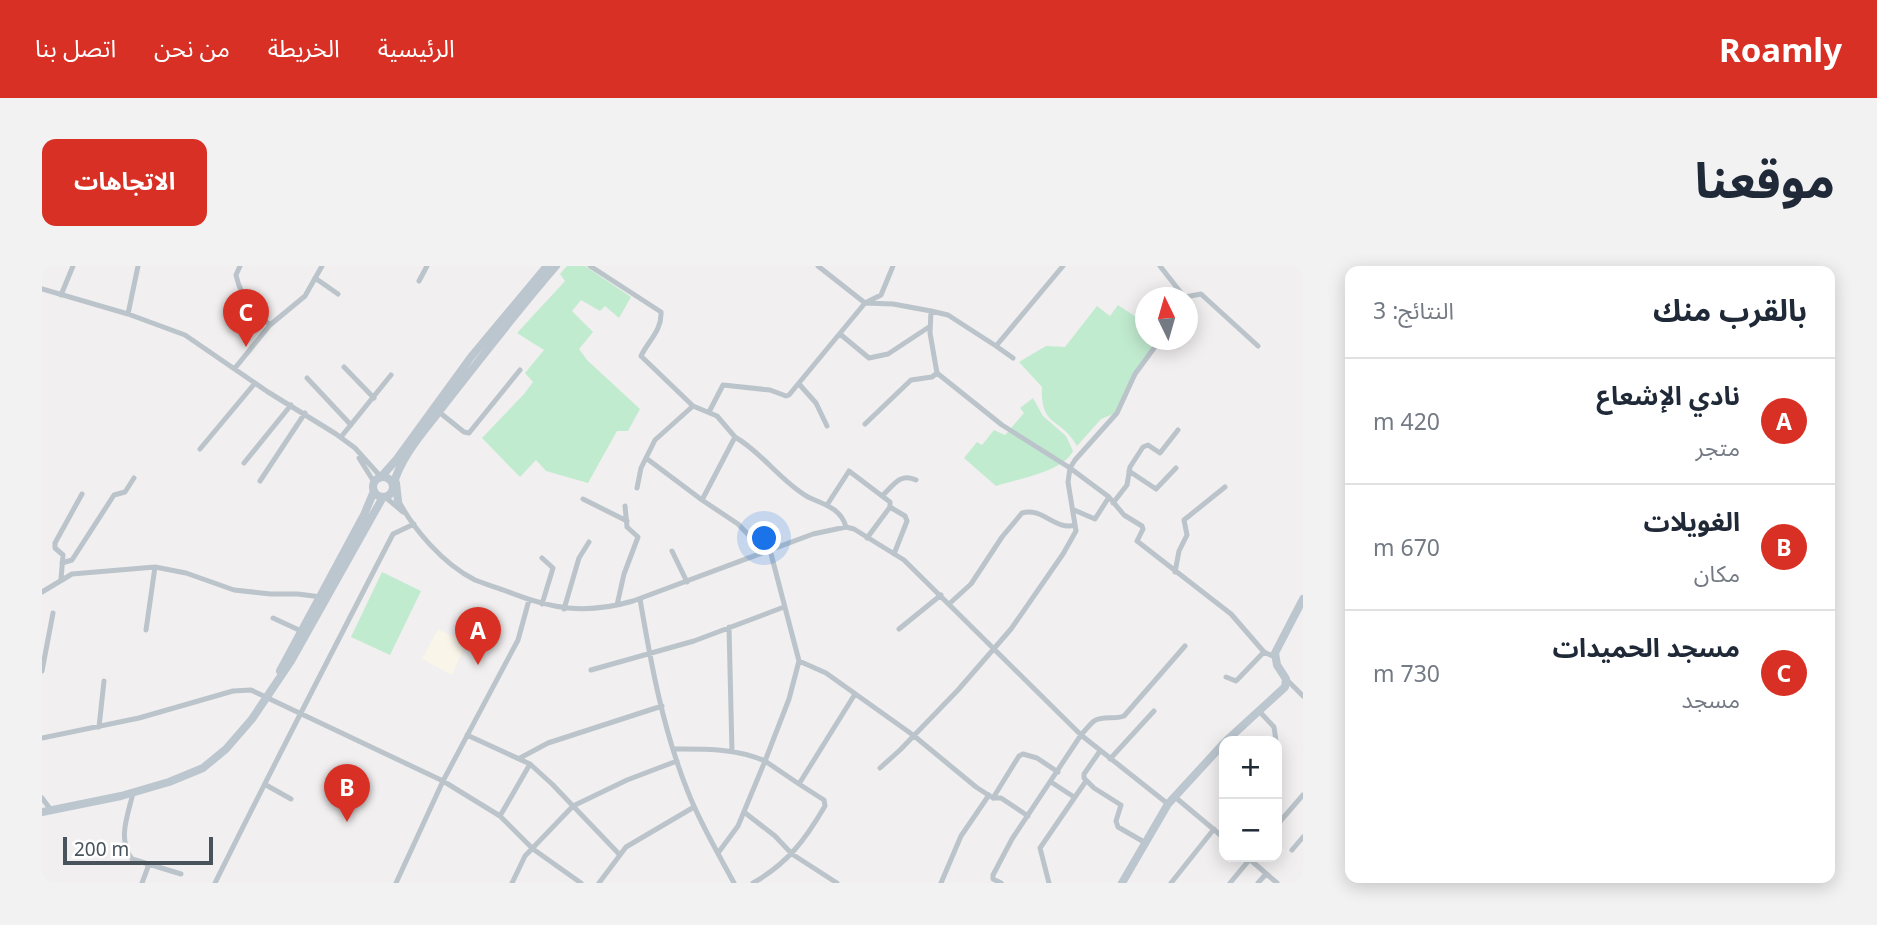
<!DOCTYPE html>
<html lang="ar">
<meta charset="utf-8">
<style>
:root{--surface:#fff;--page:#f2f2f3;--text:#1f2937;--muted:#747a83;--line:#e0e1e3;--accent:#d93025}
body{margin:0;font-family:"Noto Sans","Noto Sans Arabic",sans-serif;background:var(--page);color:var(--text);direction:rtl}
.controls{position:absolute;right:21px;bottom:21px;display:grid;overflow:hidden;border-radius:14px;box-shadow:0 4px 18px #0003}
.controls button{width:63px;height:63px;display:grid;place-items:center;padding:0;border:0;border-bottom:2px solid var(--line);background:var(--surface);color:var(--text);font:35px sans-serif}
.compass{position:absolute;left:1093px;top:21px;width:63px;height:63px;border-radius:50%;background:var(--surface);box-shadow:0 4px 18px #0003;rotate:355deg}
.scale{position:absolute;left:21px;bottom:18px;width:150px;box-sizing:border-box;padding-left:7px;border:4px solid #48535b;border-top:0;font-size:19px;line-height:24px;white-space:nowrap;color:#48535b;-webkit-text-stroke:5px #fff;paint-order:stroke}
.you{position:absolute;left:723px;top:273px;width:24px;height:24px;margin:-18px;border:5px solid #fff;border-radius:50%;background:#1a73e8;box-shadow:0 0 0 10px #1a73e833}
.badge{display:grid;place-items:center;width:46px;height:46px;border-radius:50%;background:var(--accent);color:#fff;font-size:23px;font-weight:700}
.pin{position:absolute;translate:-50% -58px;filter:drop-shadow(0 2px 4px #0008)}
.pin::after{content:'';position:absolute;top:37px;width:24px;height:21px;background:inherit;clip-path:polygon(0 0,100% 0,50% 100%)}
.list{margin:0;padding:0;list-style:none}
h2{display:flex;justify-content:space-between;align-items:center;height:91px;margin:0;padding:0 28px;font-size:30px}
h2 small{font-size:23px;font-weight:400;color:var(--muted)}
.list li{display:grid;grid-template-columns:46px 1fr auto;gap:21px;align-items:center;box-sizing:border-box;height:126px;padding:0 28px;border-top:2px solid var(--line)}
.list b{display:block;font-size:26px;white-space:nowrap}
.list p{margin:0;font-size:23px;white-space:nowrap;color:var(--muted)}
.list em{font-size:23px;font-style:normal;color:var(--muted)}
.map{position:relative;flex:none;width:1261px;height:617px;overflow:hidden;direction:ltr;border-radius:14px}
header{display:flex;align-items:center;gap:42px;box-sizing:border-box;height:98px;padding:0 35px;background:var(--accent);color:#fff}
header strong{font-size:33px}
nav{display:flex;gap:38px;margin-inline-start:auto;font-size:24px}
.intro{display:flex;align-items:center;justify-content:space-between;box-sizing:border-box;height:168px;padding:0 42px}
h1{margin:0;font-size:49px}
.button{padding:18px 32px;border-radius:14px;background:var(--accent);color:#fff;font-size:24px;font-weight:700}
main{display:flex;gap:42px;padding:0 42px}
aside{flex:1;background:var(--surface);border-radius:14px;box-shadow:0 4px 18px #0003}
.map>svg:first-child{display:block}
.commercial{fill:#faf5e9}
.green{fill:#c1ebcf}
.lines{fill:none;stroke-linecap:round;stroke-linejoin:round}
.street{stroke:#bbc4ca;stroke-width:5}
.secondary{stroke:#bcc6cf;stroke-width:8}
</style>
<header>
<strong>Roamly</strong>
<nav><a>الرئيسية</a><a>الخريطة</a><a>من نحن</a><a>اتصل بنا</a></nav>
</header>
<div class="intro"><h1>موقعنا</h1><a class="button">الاتجاهات</a></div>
<main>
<aside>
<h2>بالقرب منك<small>النتائج: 3</small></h2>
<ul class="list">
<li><span class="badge">A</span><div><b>نادي الإشعاع</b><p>متجر</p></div><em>420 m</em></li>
<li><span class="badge">B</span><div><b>الغويلات</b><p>مكان</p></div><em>670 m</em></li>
<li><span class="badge">C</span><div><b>مسجد الحميدات</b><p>مسجد</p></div><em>730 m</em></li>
</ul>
</aside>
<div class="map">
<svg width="1261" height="617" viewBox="0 0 1261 617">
<rect width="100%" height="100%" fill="#f1efef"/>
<!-- commercial -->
<path class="commercial" d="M396,363L424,377L410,409L380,393Z"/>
<!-- green -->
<path class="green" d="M525,0H543L589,31L577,52L563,40L558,45L539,34L530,45L551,66L537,83L545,94L598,143L586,165H575L546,217L504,205L494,194L478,211L440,172L482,128L491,116L483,107L502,84L475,67L523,15L518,8Z
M1076,39L1100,55L1103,51L1104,74H1115L1074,147L1059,153L1035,180C1019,151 998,162 1000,121L977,96L1004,80L1023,81L1055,40L1068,50Z
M991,132L1001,150L1024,170L1031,185C1021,206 975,213 954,220L922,192L935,176L940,179L952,164L963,169L982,147L978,142Z
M340,306L379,325L348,389L309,371Z"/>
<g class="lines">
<!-- street -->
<path class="street" d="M198,0L194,9C198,30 212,46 228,59
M548,0L619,46C620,65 606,75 599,90L651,140
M851,0L839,29L823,37L851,38L889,45
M1118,0L1143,32
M273,12L296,28
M377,15L385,0
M0,23L86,48L143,69L226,126L294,168L313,182L339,211
M19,29L31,0
M1143,31L1159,28L1216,80
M86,48L96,0
M798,68L827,92L846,88L887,61
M1118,74L1093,108L1075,147L1033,194L1028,202L1067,231L1082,249L1100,260L1101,263L1095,275L1189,348L1222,386L1233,391
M971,92L954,80L1021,0
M302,101L332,132
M193,102L228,59L263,30L280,0
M265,112L309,159
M757,118L774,137L785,160
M397,146L422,166L427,167L478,104
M667,146L681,119L728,124L744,130L747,129L823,37L776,0
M823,158L869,114L890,111L895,107L888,67L889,45L906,49L954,80
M299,171L349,109
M158,183L213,117
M317,192L332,216
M604,192L660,234
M202,197L249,139
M1087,205L1114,223L1134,202
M218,215L263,147
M595,222L599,202L613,174L651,140L675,150L693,171
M342,230L361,246
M840,230C851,220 858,206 874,214
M355,232C371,263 401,298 433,314C443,318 453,321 464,325C509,343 543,349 591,335L771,268L804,261L812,263L862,294L1039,469L1126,538
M541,233L585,255
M1071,237L1085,219L1088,201L1101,181L1106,179L1118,187L1136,164
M785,239L807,205L848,236V241L825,272
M848,241L863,250L865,255L852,288
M1032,244L1053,253L1067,231
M728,284L757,395
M630,285L645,316
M723,286L696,258L660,234L693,171C721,187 738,215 766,231C781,238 799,242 804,261
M20,297L30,294L72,229L83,226L92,212
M1133,306L1137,285L1145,269L1142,254L1183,221
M19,313L21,289L13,282V277L40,228
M0,326L30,308L113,301L144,307L192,324L229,328H256L279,331
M598,333C609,398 621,464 646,526C658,557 676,587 692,617
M500,338L511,302L500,292
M907,338L929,318L960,271L980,247C1001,241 1013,265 1033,259
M575,339L582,308L596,271L585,261L583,240
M522,343L537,292L547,276
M231,352L259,365
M687,361L690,486
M857,363L899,329
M104,364L113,301
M549,404L652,375L742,341
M0,405L11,347
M1184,411L1194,415L1222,386
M1244,413L1261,430
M1217,445L1232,461L1234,475
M57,461L62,415
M425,469L488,498L510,518L577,588
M0,472L97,452L191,425L209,424L401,515L458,550L491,583L539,617
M1235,480L1236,490
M631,483C662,483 694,482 723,495L747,433L757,395L784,407L871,469L934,521L951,532H959L986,550
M1058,485L1042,508V512L1052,522L1079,539L1074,555L1076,561L1102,576
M478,492L506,477L620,440
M1068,493L1112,445
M838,502L858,484L916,424L969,363L1021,288L1034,265L1026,216L1028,202L960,159L895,107
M1009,516L1032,531
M224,519L249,533
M91,527C86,549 75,573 90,593L139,608
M1133,531L1182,572
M0,532L9,544
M951,532L977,490L981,488L995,492L1016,506
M702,546L733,570L750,588L795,617
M458,550L488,498
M1235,559L1261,529
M1250,584L1261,571
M676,587L696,560L723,495L757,518L813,428
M1205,591L1235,617
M100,617L107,598
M173,617C231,500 291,384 351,268L372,258
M354,617L401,515L476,374L487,334
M470,617L483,590L531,540L585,514L635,495
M557,617L584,581L652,541
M711,617C746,597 763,574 783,540L782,534L757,518
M899,617L919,570L947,529
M959,617L951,613V609L970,573L1039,469C1043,465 1047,459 1052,455C1061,449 1072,454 1082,450L1143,380
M1007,617L998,582L1044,515
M1129,617L1172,563
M1188,617L1208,593
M1216,617L1224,608"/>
<!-- secondary -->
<path class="secondary" d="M339,211L354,194L429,91L505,0
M331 221a10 10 0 1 1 20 0a10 10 0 1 1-20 0Z
M354,217L356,235
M351,220C359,188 387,160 406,134C441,89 476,44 514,0
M238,405L322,249L332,225
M1184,475L1243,421L1244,413L1235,399L1233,387L1261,333
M0,546L79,530L127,516L161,502L184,483L210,453L249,395L341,231
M1080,617L1126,538L1182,477"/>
</g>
</svg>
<div class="controls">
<button>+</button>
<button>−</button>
</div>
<svg class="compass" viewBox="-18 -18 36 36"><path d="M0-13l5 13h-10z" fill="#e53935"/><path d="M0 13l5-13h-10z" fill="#747a83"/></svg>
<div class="scale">200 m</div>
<div class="you"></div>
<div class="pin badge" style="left:436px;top:399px">A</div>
<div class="pin badge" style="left:305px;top:556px">B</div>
<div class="pin badge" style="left:204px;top:81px">C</div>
</div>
</main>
